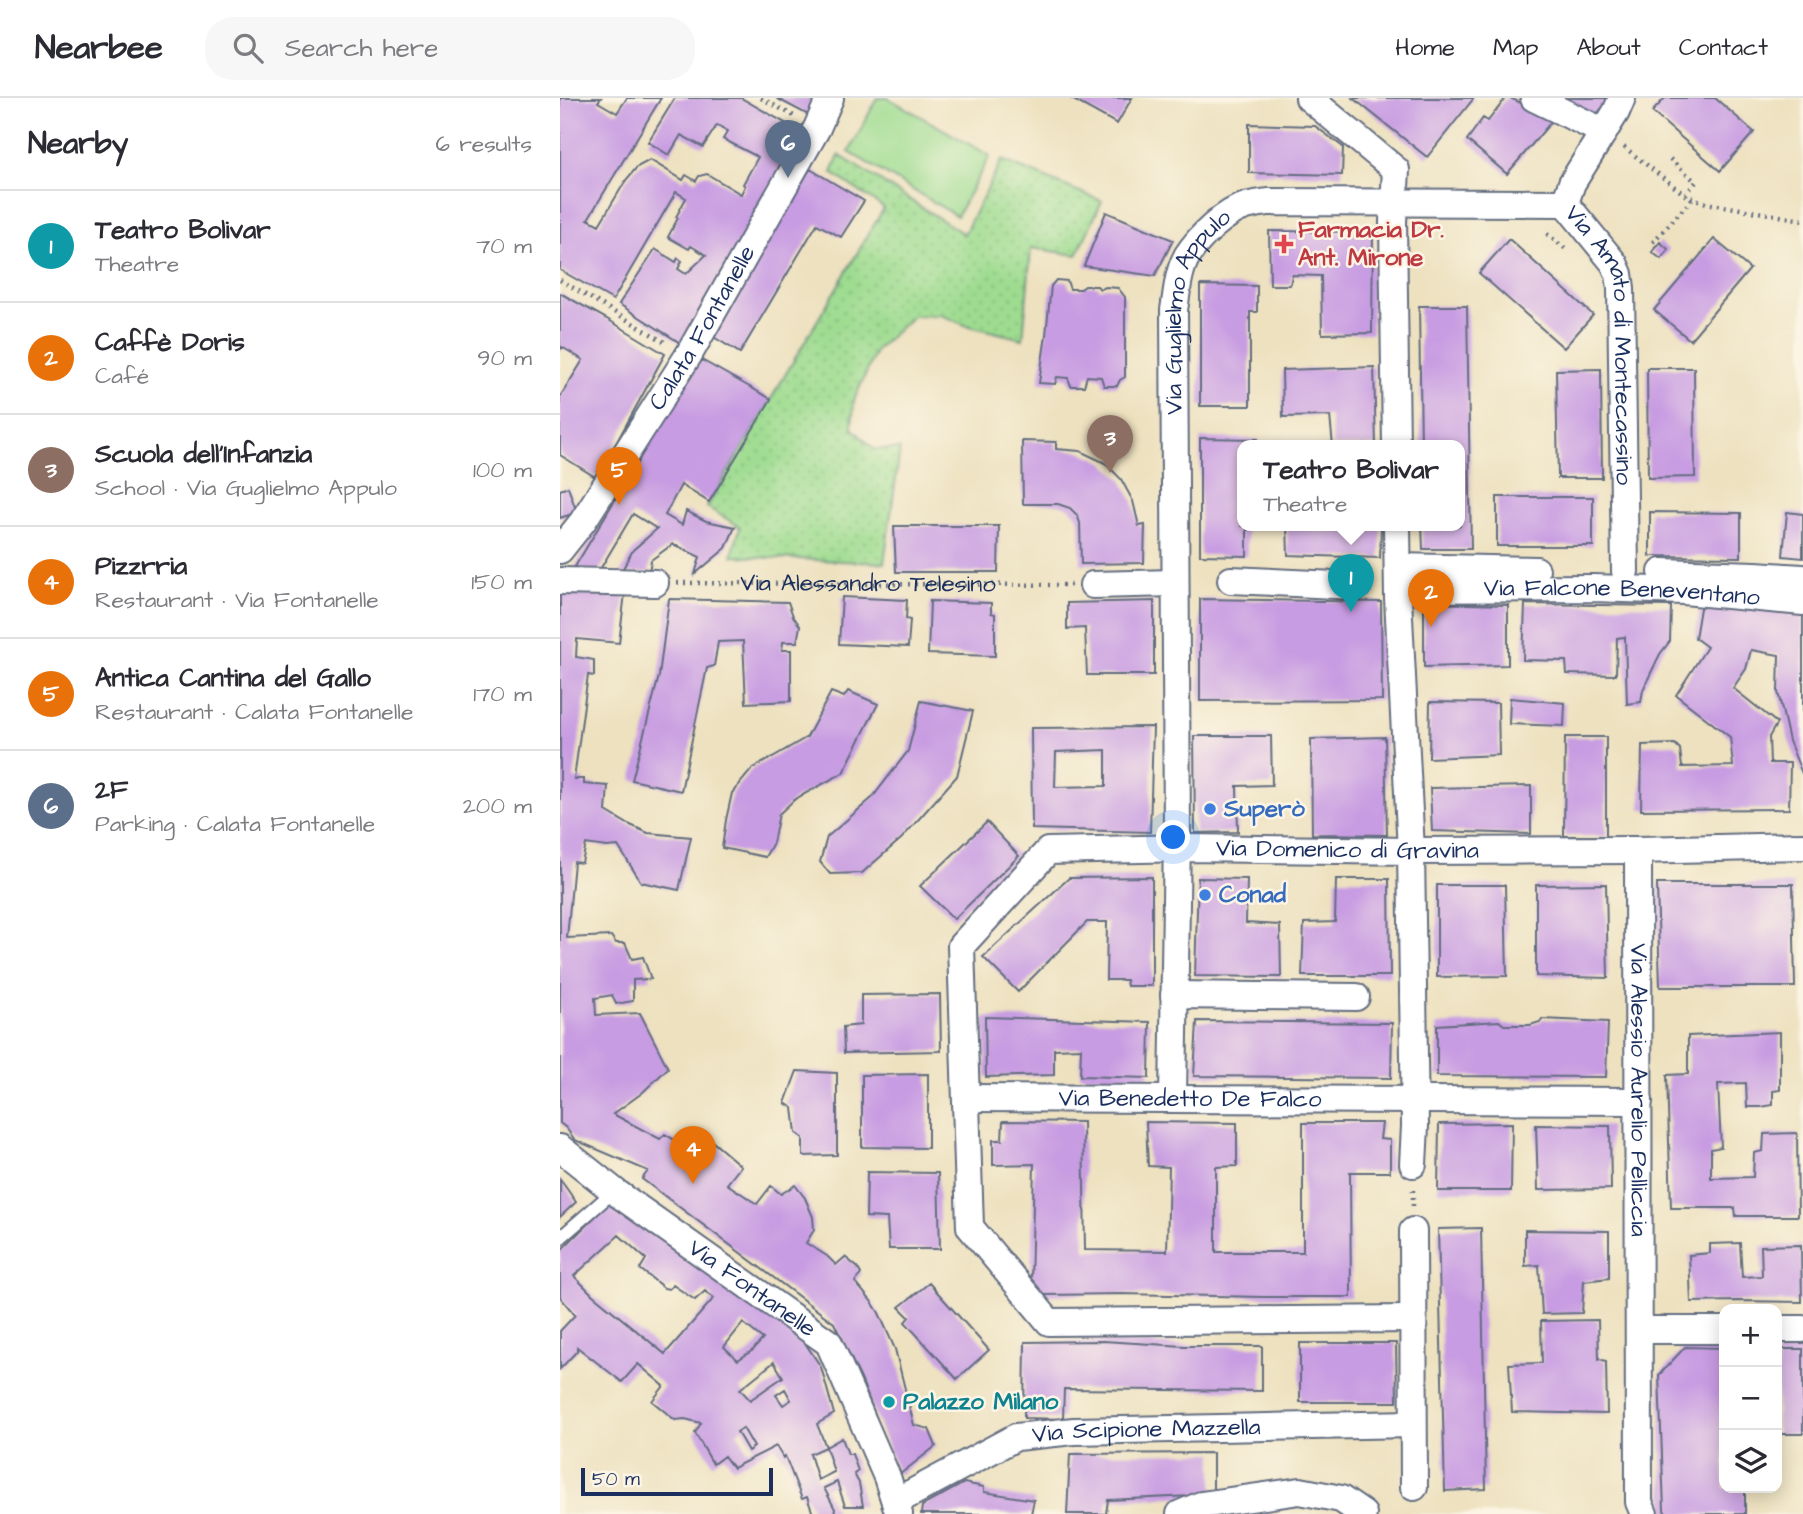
<!DOCTYPE html>
<meta charset="utf-8">
<style>
:root{--surface:#fff;--page:#f7f7f7;--text:#2b2b33;--muted:#7c7c81;--line:#e1e1e2;--accent:#b5179e}
body{margin:0;font-family:"Architects Daughter",sans-serif;background:var(--page);color:var(--text)}
.controls{position:absolute;right:21px;bottom:21px;display:grid;overflow:hidden;border-radius:14px;box-shadow:0 4px 18px #0003}
.controls button{width:63px;height:63px;display:grid;place-items:center;padding:0;border:0;border-bottom:2px solid var(--line);background:var(--surface);color:var(--text);font:35px sans-serif}
.scale{position:absolute;left:21px;bottom:18px;width:192px;box-sizing:border-box;padding-left:7px;border:4px solid #1b2f5e;border-top:0;font-size:19px;line-height:24px;white-space:nowrap;color:#1b2f5e;-webkit-text-stroke:5px #fcf5e5;paint-order:stroke}
.you{position:absolute;left:614px;top:740px;width:24px;height:24px;margin:-18px;border:5px solid #fff;border-radius:50%;background:#1a73e8;box-shadow:0 0 0 10px #1a73e833}
.badge{display:grid;place-items:center;width:46px;height:46px;border-radius:50%;background:var(--accent);color:#fff;font-size:23px;font-weight:700}
.pin{position:absolute;translate:-50% -58px;filter:drop-shadow(0 2px 4px #0008)}
.pin::after{content:'';position:absolute;top:37px;width:24px;height:21px;background:inherit;clip-path:polygon(0 0,100% 0,50% 100%)}
.popup{position:absolute;left:677px;top:342px;width:228px;height:91px;box-sizing:border-box;display:grid;place-content:center;border-radius:14px;background:var(--surface);filter:drop-shadow(0 2px 5px #0005);font-size:23px;white-space:nowrap;color:var(--muted)}
.popup b{font-size:26px;color:var(--text)}
.popup::after{content:'';position:absolute;left:50%;top:100%;margin-left:-14px;border:14px solid transparent;border-top-color:var(--surface)}
.list{margin:0;padding:0;list-style:none}
h2{display:flex;justify-content:space-between;align-items:center;height:91px;margin:0;padding:0 28px;font-size:30px}
h2 small{font-size:23px;font-weight:400;color:var(--muted)}
.list li{display:grid;grid-template-columns:46px 1fr auto;gap:21px;align-items:center;box-sizing:border-box;height:112px;padding:0 28px;border-top:2px solid var(--line)}
.list b{display:block;font-size:26px;white-space:nowrap}
.list p{margin:0;font-size:23px;white-space:nowrap;color:var(--muted)}
.list em{font-size:23px;font-style:normal;color:var(--muted)}
.icon{flex:none;width:38px;height:38px;fill:none;stroke:currentColor;stroke-width:2;stroke-linecap:round;stroke-linejoin:round}
.map{position:relative;flex:none;width:1243px;height:1416px;overflow:hidden}
header{display:flex;align-items:center;gap:42px;box-sizing:border-box;height:98px;padding:0 35px;background:var(--surface);border-bottom:2px solid var(--line)}
header strong{font-size:33px}
nav{display:flex;gap:38px;margin-inline-start:auto;font-size:24px}
.search{width:490px;height:63px;background:var(--page);display:flex;align-items:center;gap:18px;box-sizing:border-box;padding:0 24px;border-radius:28px;color:var(--muted);font-size:26px}
main{display:flex}
aside{flex:1;background:var(--surface)}
.map>svg:first-child{display:block}
.grass{fill:#9edc90;stroke:#5c8677;stroke-width:2}
.garden{fill:url(#garden-dots);stroke:#5c8677;stroke-width:2}
.building{fill:#c89ce2;fill-rule:evenodd}
.lines{fill:none;stroke-linecap:round;stroke-linejoin:round}
.lane-casing{stroke:#646d80;stroke-width:16}
.street-casing{stroke:#646d80;stroke-width:30}
.path{stroke:#646d80;stroke-width:4.5;stroke-dasharray:2 5;stroke-linecap:butt}
.lane{stroke:#fff;stroke-width:12}
.street{stroke:#fff;stroke-width:26}
.health-dot{fill:#e0444e;stroke:#fcf5e5;stroke-width:2.5}
.shop-dot{fill:#3f7fe0;stroke:#fcf5e5;stroke-width:2.5}
.culture-dot{fill:#0f9aa8;stroke:#fcf5e5;stroke-width:2.5}
.labels{text-anchor:middle;dominant-baseline:central;stroke-width:5;stroke-linejoin:round;paint-order:stroke}
.health-label{font-size:24px;font-weight:bold;fill:#be3a42;stroke:#fcf5e5;text-anchor:start}
.street-label{font-size:24px;fill:#1b2f5e;stroke:#fcf5e5}
.shop-label{font-size:24px;font-weight:bold;fill:#366cbe;stroke:#fcf5e5;text-anchor:start}
.culture-label{font-size:24px;font-weight:bold;fill:#0d838f;stroke:#fcf5e5;text-anchor:start}
</style>
<header>
<strong>Nearbee</strong>
<div class="search"><svg class="icon" aria-label="search" viewBox="0 0 24 24"><circle cx="10" cy="10" r="6"/><path d="M15 15l6 6"/></svg>Search here</div>
<nav><a>Home</a><a>Map</a><a>About</a><a>Contact</a></nav>
</header>
<main>
<aside>
<h2>Nearby<small>6 results</small></h2>
<ul class="list">
<li><span class="badge" style="background:#0f9aa8">1</span><div><b>Teatro Bolivar</b><p>Theatre</p></div><em>70 m</em></li>
<li><span class="badge" style="background:#e8710a">2</span><div><b>Caffè Doris</b><p>Café</p></div><em>90 m</em></li>
<li><span class="badge" style="background:#8d6e63">3</span><div><b>Scuola dell'Infanzia</b><p>School · Via Guglielmo Appulo</p></div><em>100 m</em></li>
<li><span class="badge" style="background:#e8710a">4</span><div><b>Pizzrria</b><p>Restaurant · Via Fontanelle</p></div><em>150 m</em></li>
<li><span class="badge" style="background:#e8710a">5</span><div><b>Antica Cantina del Gallo</b><p>Restaurant · Calata Fontanelle</p></div><em>170 m</em></li>
<li><span class="badge" style="background:#5c6f8a">6</span><div><b>2F</b><p>Parking · Calata Fontanelle</p></div><em>200 m</em></li>
</ul>
</aside>
<div class="map">
<svg width="1243" height="1416" viewBox="0 0 1243 1416">
<defs>
<pattern id="garden-dots" width="8" height="8" patternUnits="userSpaceOnUse" patternTransform="scale(1.75)"><rect width="8" height="8" fill="#9edc90"/><path d="M2 2h.1M6 6h.1" fill="none" stroke="#88bd7f" stroke-width="1.8" stroke-linecap="round"/></pattern>
</defs>
<rect width="100%" height="100%" fill="#fcf5e5"/>
<filter id="ink" filterUnits="userSpaceOnUse"><feTurbulence type="fractalNoise" baseFrequency=".0143" numOctaves="2"/><feDisplacementMap in="SourceGraphic" scale="14" xChannelSelector="R" yChannelSelector="G"/><feConvolveMatrix kernelMatrix="1 2 1 2 8 2 1 2 1" color-interpolation-filters="sRGB"/></filter>
<filter id="wash" filterUnits="userSpaceOnUse"><feTurbulence type="fractalNoise" baseFrequency=".00686" numOctaves="4" result="noise"/><feDisplacementMap in="SourceGraphic" scale="28" xChannelSelector="R" yChannelSelector="G"/><feGaussianBlur stdDeviation="1.57" result="paint"/><feColorMatrix in="noise" values="0 0 0 0 0 0 0 0 0 0 0 0 0 0 0 0 0 1.4 0 .05"/><feComposite in="paint" operator="in"/></filter>
<g filter="url(#wash)">
<rect width="100%" height="100%" fill="#ede1bf"/>
<!-- grass -->
<path class="grass" d="M317,0H328L430,58L397,118L289,54Z"/>
<!-- garden -->
<path class="garden" d="M279,57L404,136L442,62L542,103L517,157L471,150L463,241L405,227L381,217L353,218L317,251L294,302L292,330L314,351H340L324,465L172,458L180,429L147,409L324,110L272,75Z"/>
<g id="blocks">
<!-- building -->
<path class="building" d="M0,0H41L38,4L57,15L67,0H101L28,121L39,127L66,82L77,69L90,62L123,82L126,77L136,83L139,78L147,76L181,96L185,88L183,86L198,59L163,41L168,33L157,27L143,49L121,37L109,57L88,44L115,0H181L241,34L122,246L59,206L95,151L116,164L118,160L122,163L118,171L126,176L146,157L131,148L129,151L108,139L118,120L116,119L126,100L116,94L53,202L0,172Z
M216,0H261L252,19Z
M510,0H572L557,26Z
M793,0H914L867,59Z
M946,0H950L981,14L991,24L947,76L907,42L923,20L928,23Z
M990,0H1047V5L1033,20Z
M1105,0H1155L1194,34L1160,73L1092,14Z
M689,26L755,28L783,49L782,77L689,75Z
M250,71L304,103L281,139L257,126L180,255L152,238Z
M546,114L613,142L595,178L524,168Z
M709,133L813,134L812,235L762,236L761,178L732,177L730,187H710Z
M949,141L1033,217L1004,250L919,175Z
M1154,141L1190,171L1130,242L1094,212Z
M1100,144L1109,152L1101,161L1092,154Z
M496,182L507,183L510,191H521L525,188H537L540,191L546,189L558,190L565,199V279L560,282L557,288H544L541,279L527,278L524,288H511L508,280L497,279L495,286L479,285L486,237L491,188Z
M640,187L697,188V214H690V308H640Z
M0,195L47,221L105,256L37,380L0,357V299L23,262L2,249L0,252Z
M859,208H907L911,451H863L862,428H900V348H861Z
M138,260L211,301L149,404L121,387L105,417L122,427L126,413L146,423L175,429L166,450L135,476L140,459L113,446L91,462L89,474L60,476L73,452L97,431L73,416L39,473L13,472L83,355Z
M814,269L816,348H773L770,318L723,319L722,272Z
M1087,270H1134L1135,379L1088,380Z
M1041,271L1042,380H998L996,272Z
M640,340L698,341L697,348H682V428H687V458L640,457Z
M462,343L496,344V351L520,353L543,364L552,372L561,381L573,403L579,428L585,427L584,465L521,466L520,425L517,417L510,410L498,406H463Z
M8,389L16,412L12,416L0,420V392Z
M937,399H1033V448H937Z
M1090,414L1181,415V459L1090,458Z
M1227,414L1243,416V460L1223,458Z
M334,428H439L438,474H336Z
M727,428H821L820,460L728,457Z
M0,493L65,495L59,545L17,541L16,559L34,562V578L28,577L14,681H24V686L48,688L46,713L66,725L88,735L131,739L119,792L81,784L58,748L47,749L26,746L22,765L14,764L7,840L51,838L56,845H65L72,861L83,859L91,881L73,882V903L56,906L52,897L35,900L36,917L80,915L108,970L82,995L53,1016L100,1041L105,1036L119,1045L115,1050L124,1055L140,1033L181,1068L167,1086L197,1106L211,1088L221,1096L235,1087L245,1100L253,1119L254,1132L246,1145L267,1158L276,1167L285,1159L297,1169L301,1176L295,1184L312,1204L319,1215L335,1251L354,1327L369,1331L376,1348L339,1377L301,1281L274,1225L82,1081L88,1073L15,1042L6,1030L0,1025Z
M282,499L347,502L346,521L350,522L348,549L279,546Z
M109,501L228,504L233,518L240,528L237,544H223L222,552H231V603L186,605L183,543L158,544L154,568L147,570L121,693L72,682L99,578Z
M640,501L821,504L822,602L640,603Z
M370,503L431,505V515L435,516V558L368,556Z
M594,503V577H527L525,530L507,531V505Z
M1141,504L1243,515V678L1229,643L1218,594L1219,557L1191,552L1186,571L1173,590L1217,625L1209,639L1210,665H1230L1229,711L1081,712L1082,647L1115,646L1120,651L1122,669L1173,668L1170,639L1116,597L1147,549L1135,540Z
M864,505L948,507V567L864,569Z
M965,506L1111,508L1110,543L1100,556L1088,581L1083,592L1081,604L1067,606L1065,539L1057,540L1056,577L1007,576L1006,563L963,562Z
M288,593L318,606L283,675L235,701L219,716L213,745L205,759L162,750L166,722L172,695L192,671L247,639L271,594L284,599Z
M950,600L1005,605L1004,628L949,626Z
M361,603L413,613L397,678L342,740L302,775L270,776L260,764L267,739L312,700L348,653Z
M870,604L938,605L939,657L869,660Z
M593,629L590,734L472,731L471,630ZM546,652V688L495,689L496,654Z
M634,638H711L712,687L677,688L678,734L635,735Z
M825,639L827,737L752,736L751,641Z
M1005,639H1046V738H1004Z
M971,688V736L872,733L870,690Z
M427,724L459,758L394,821L360,788Z
M592,779V888H567L566,882H546L547,824H527L458,894L423,859L509,780Z
M638,780L687,781L686,825L720,827L721,879L635,878Z
M776,781H829L830,878H742L744,825L775,824Z
M1046,786L1048,880L976,878V787Z
M1097,786H1233L1235,889H1100Z
M877,787H945L947,878L877,879Z
M380,896L381,953L284,955L283,929L301,927V897Z
M425,919L590,924L589,980L520,978L521,950L494,951V977L426,979Z
M982,921L1048,924L1046,979L877,978V927L939,923L944,927H970L980,924Z
M637,923L832,925L831,980L634,978Z
M1220,934V992L1213,993V1007L1201,1009H1187L1186,985L1158,986L1161,1049L1151,1051V1080L1193,1079L1194,1055L1203,1053L1204,1036L1237,1035L1238,1118H1176L1175,1110H1111L1107,977L1128,976V938Z
M237,973L277,975V1057L243,1058V1040L236,1035L233,1010L225,1005Z
M368,976V1050L302,1049V977Z
M443,1023L523,1024L525,1152L607,1153L609,1069L588,1068L586,1024L677,1025V1068L656,1069V1154H743V1025H822L820,1041L830,1042V1074H790L791,1199H703L562,1196L484,1197L471,1186L474,1066L433,1067V1042H442Z
M952,1025L951,1093H878L879,1026Z
M976,1027L1050,1028L1051,1091L978,1092Z
M307,1074L378,1075L380,1151H329L327,1120L306,1119Z
M0,1081L16,1104L0,1119Z
M48,1106L198,1202L245,1245L261,1269L274,1316L257,1326L266,1349L250,1356L258,1382L274,1374L266,1349L282,1340L288,1356H292L298,1373L294,1376L299,1385L303,1408H285L277,1384L264,1390L275,1411L274,1416H253L247,1399L242,1401L225,1358L223,1360L216,1348L173,1370L164,1358L153,1366L135,1335L141,1325L125,1321L115,1322L92,1303L104,1288L78,1266L62,1284L17,1249V1253L0,1271V1233L15,1217L0,1199V1153ZM59,1137L86,1161L80,1171L104,1190L109,1191L113,1187L135,1202L145,1193L154,1200L105,1256L33,1197L14,1178ZM183,1225L203,1241L193,1252L178,1262L164,1249ZM214,1264L223,1279L190,1302L180,1291ZM225,1291L231,1302L223,1307L216,1297ZM183,1330L194,1349L188,1353L177,1334Z
M921,1130L926,1391L885,1393L878,1131Z
M965,1132L1049,1133V1180L1024,1183L1022,1215L982,1216L979,1167L965,1168Z
M1180,1145L1182,1179L1202,1178L1201,1148L1241,1147L1242,1204L1177,1203L1131,1204L1129,1157L1150,1155V1146Z
M369,1185L429,1252L397,1281L345,1224L349,1219L339,1209Z
M1038,1222L1039,1261L1046,1263L1047,1316L952,1314L949,1266L982,1265L981,1223Z
M543,1243L624,1248H702V1293L504,1291L503,1321L464,1320L465,1244Z
M740,1245H836L837,1304H740Z
M1125,1249L1164,1250V1390H1185V1416H1106L1104,1412L1099,1277Z
M1217,1251H1243V1336H1217Z
M653,1355V1397L548,1402L546,1416H507L510,1356Z
M404,1385L424,1389V1394L474,1402L471,1416H361L362,1408Z"/>
</g>
</g>
<g filter="url(#ink)">
<use href="#blocks" fill-opacity="0" stroke="#646d80" stroke-width="2"/>
<g class="lines">
<!-- lane casing -->
<g class="lane-casing">
<path id="lane" d="M0,1140L54,1093"/>
</g>
<!-- street casing -->
<g class="street-casing">
<g id="street">
<path d="M749,0L836,72L833,124L836,348"/>
<path d="M974,0L1044,34"/>
<path id="s2" d="M1005,105L1054,165L1059,176L1061,190L1065,473"/>
<path d="M1005,105L1012,85L1056,14L1062,0"/>
<path d="M837,428L838,500L851,753L855,1028L853,1066"/>
<path id="s3" d="M0,452L23,423L128,258L257,30L270,0"/>
<path d="M838,469L976,472"/>
<path d="M1102,474L1195,477L1243,480"/>
<path d="M671,482L797,488"/>
<path d="M0,483L95,485"/>
<path d="M533,487L614,485"/>
<path id="s4" d="M838,491L1033,490L1124,493L1243,504"/>
<path id="s5" d="M1078,752L1079,1404L1084,1416"/>
<path d="M614,897L796,899"/>
<path id="s6" d="M406,1000L1079,1003"/>
<path id="s7" d="M613,1001L617,738L614,212C617,194 618,174 627,158C639,139 665,114 686,108C693,106 701,105 708,104L1005,105"/>
<path id="s8" d="M0,1050L54,1093L269,1245L327,1379L339,1416"/>
<path d="M853,1133L854,1389"/>
<path id="s9" d="M853,1221L489,1224L410,1129L401,848L488,753L628,750L851,753L1078,752L1243,748"/>
<path d="M1217,1231H1243"/>
<path d="M1079,1232H1164"/>
<path id="s10" d="M335,1404L456,1339L514,1333L853,1326"/>
<path d="M620,1416L641,1407L740,1393L781,1401L803,1416"/>
</g>
</g>
<!-- path -->
<g class="path">
<path d="M201,0L234,18"/>
<path d="M1064,49L1125,97L1146,105L1243,122"/>
<path d="M1110,61L1136,84L1125,97"/>
<path d="M987,136L1007,152"/>
<path d="M1096,149L1092,145L1133,100"/>
<path d="M0,182L108,246"/>
<path id="s1" d="M117,485L511,487"/>
<path d="M853,1108V1089"/>
</g>
<!-- lane -->
<use href="#lane" class="lane"/>
<!-- street -->
<use href="#street" class="street"/>
</g>
</g>
<!-- markers -->
<path class="health-dot" d="M720.5 135.5h7v7h7v7h-7v7h-7v-7h-7v-7h7z"/>
<g class="shop-dot">
<circle cx="650" cy="711" r="7"/>
<circle cx="645" cy="797" r="7"/>
</g>
<circle class="culture-dot" cx="329" cy="1304" r="7"/>
<g class="labels">
<!-- health labels -->
<g class="health-label">
<text x="738" y="132">Farmacia Dr.<tspan x="738" dy="28">Ant. Mirone</tspan></text>
</g>
<!-- street labels -->
<g class="street-label">
<text stroke="none"><textPath href="#s7" startOffset="794">Via Guglielmo Appulo</textPath></text>
<text stroke="none"><textPath href="#s3" startOffset="264">Calata Fontanelle</textPath></text>
<text stroke="none"><textPath href="#s2" startOffset="154">Via Amato di Montecassino</textPath></text>
<text stroke="none"><textPath href="#s1" startOffset="191">Via Alessandro Telesino</textPath></text>
<text stroke="none"><textPath href="#s4" startOffset="224">Via Falcone Beneventano</textPath></text>
<text stroke="none"><textPath href="#s9" startOffset="1197">Via Domenico di Gravina</textPath></text>
<text stroke="none"><textPath href="#s5" startOffset="240">Via Alessio Aurelio Pelliccia</textPath></text>
<text stroke="none"><textPath href="#s6" startOffset="224">Via Benedetto De Falco</textPath></text>
<text stroke="none"><textPath href="#s8" startOffset="238">Via Fontanelle</textPath></text>
<text stroke="none"><textPath href="#s10" startOffset="268">Via Scipione Mazzella</textPath></text>
</g>
<!-- shop labels -->
<g class="shop-label">
<text x="664" y="711">Superò</text>
<text x="659" y="797">Conad</text>
</g>
<!-- culture labels -->
<g class="culture-label">
<text x="343" y="1304">Palazzo Milano</text>
</g>
</g>
</svg>
<div class="controls">
<button>+</button>
<button>−</button>
<button><svg class="icon" aria-label="layers" viewBox="0 0 24 24"><path d="M12 4l9 5-9 5-9-5zM3 14l9 5 9-5"/></svg></button>
</div>
<div class="scale">50 m</div>
<div class="you"></div>
<div class="pin badge" style="left:791px;top:514px;background:#0f9aa8">1</div>
<div class="popup"><b>Teatro Bolivar</b>Theatre</div>
<div class="pin badge" style="left:871px;top:529px;background:#e8710a">2</div>
<div class="pin badge" style="left:550px;top:375px;background:#8d6e63">3</div>
<div class="pin badge" style="left:133px;top:1086px;background:#e8710a">4</div>
<div class="pin badge" style="left:59px;top:407px;background:#e8710a">5</div>
<div class="pin badge" style="left:228px;top:80px;background:#5c6f8a">6</div>
</div>
</main>
